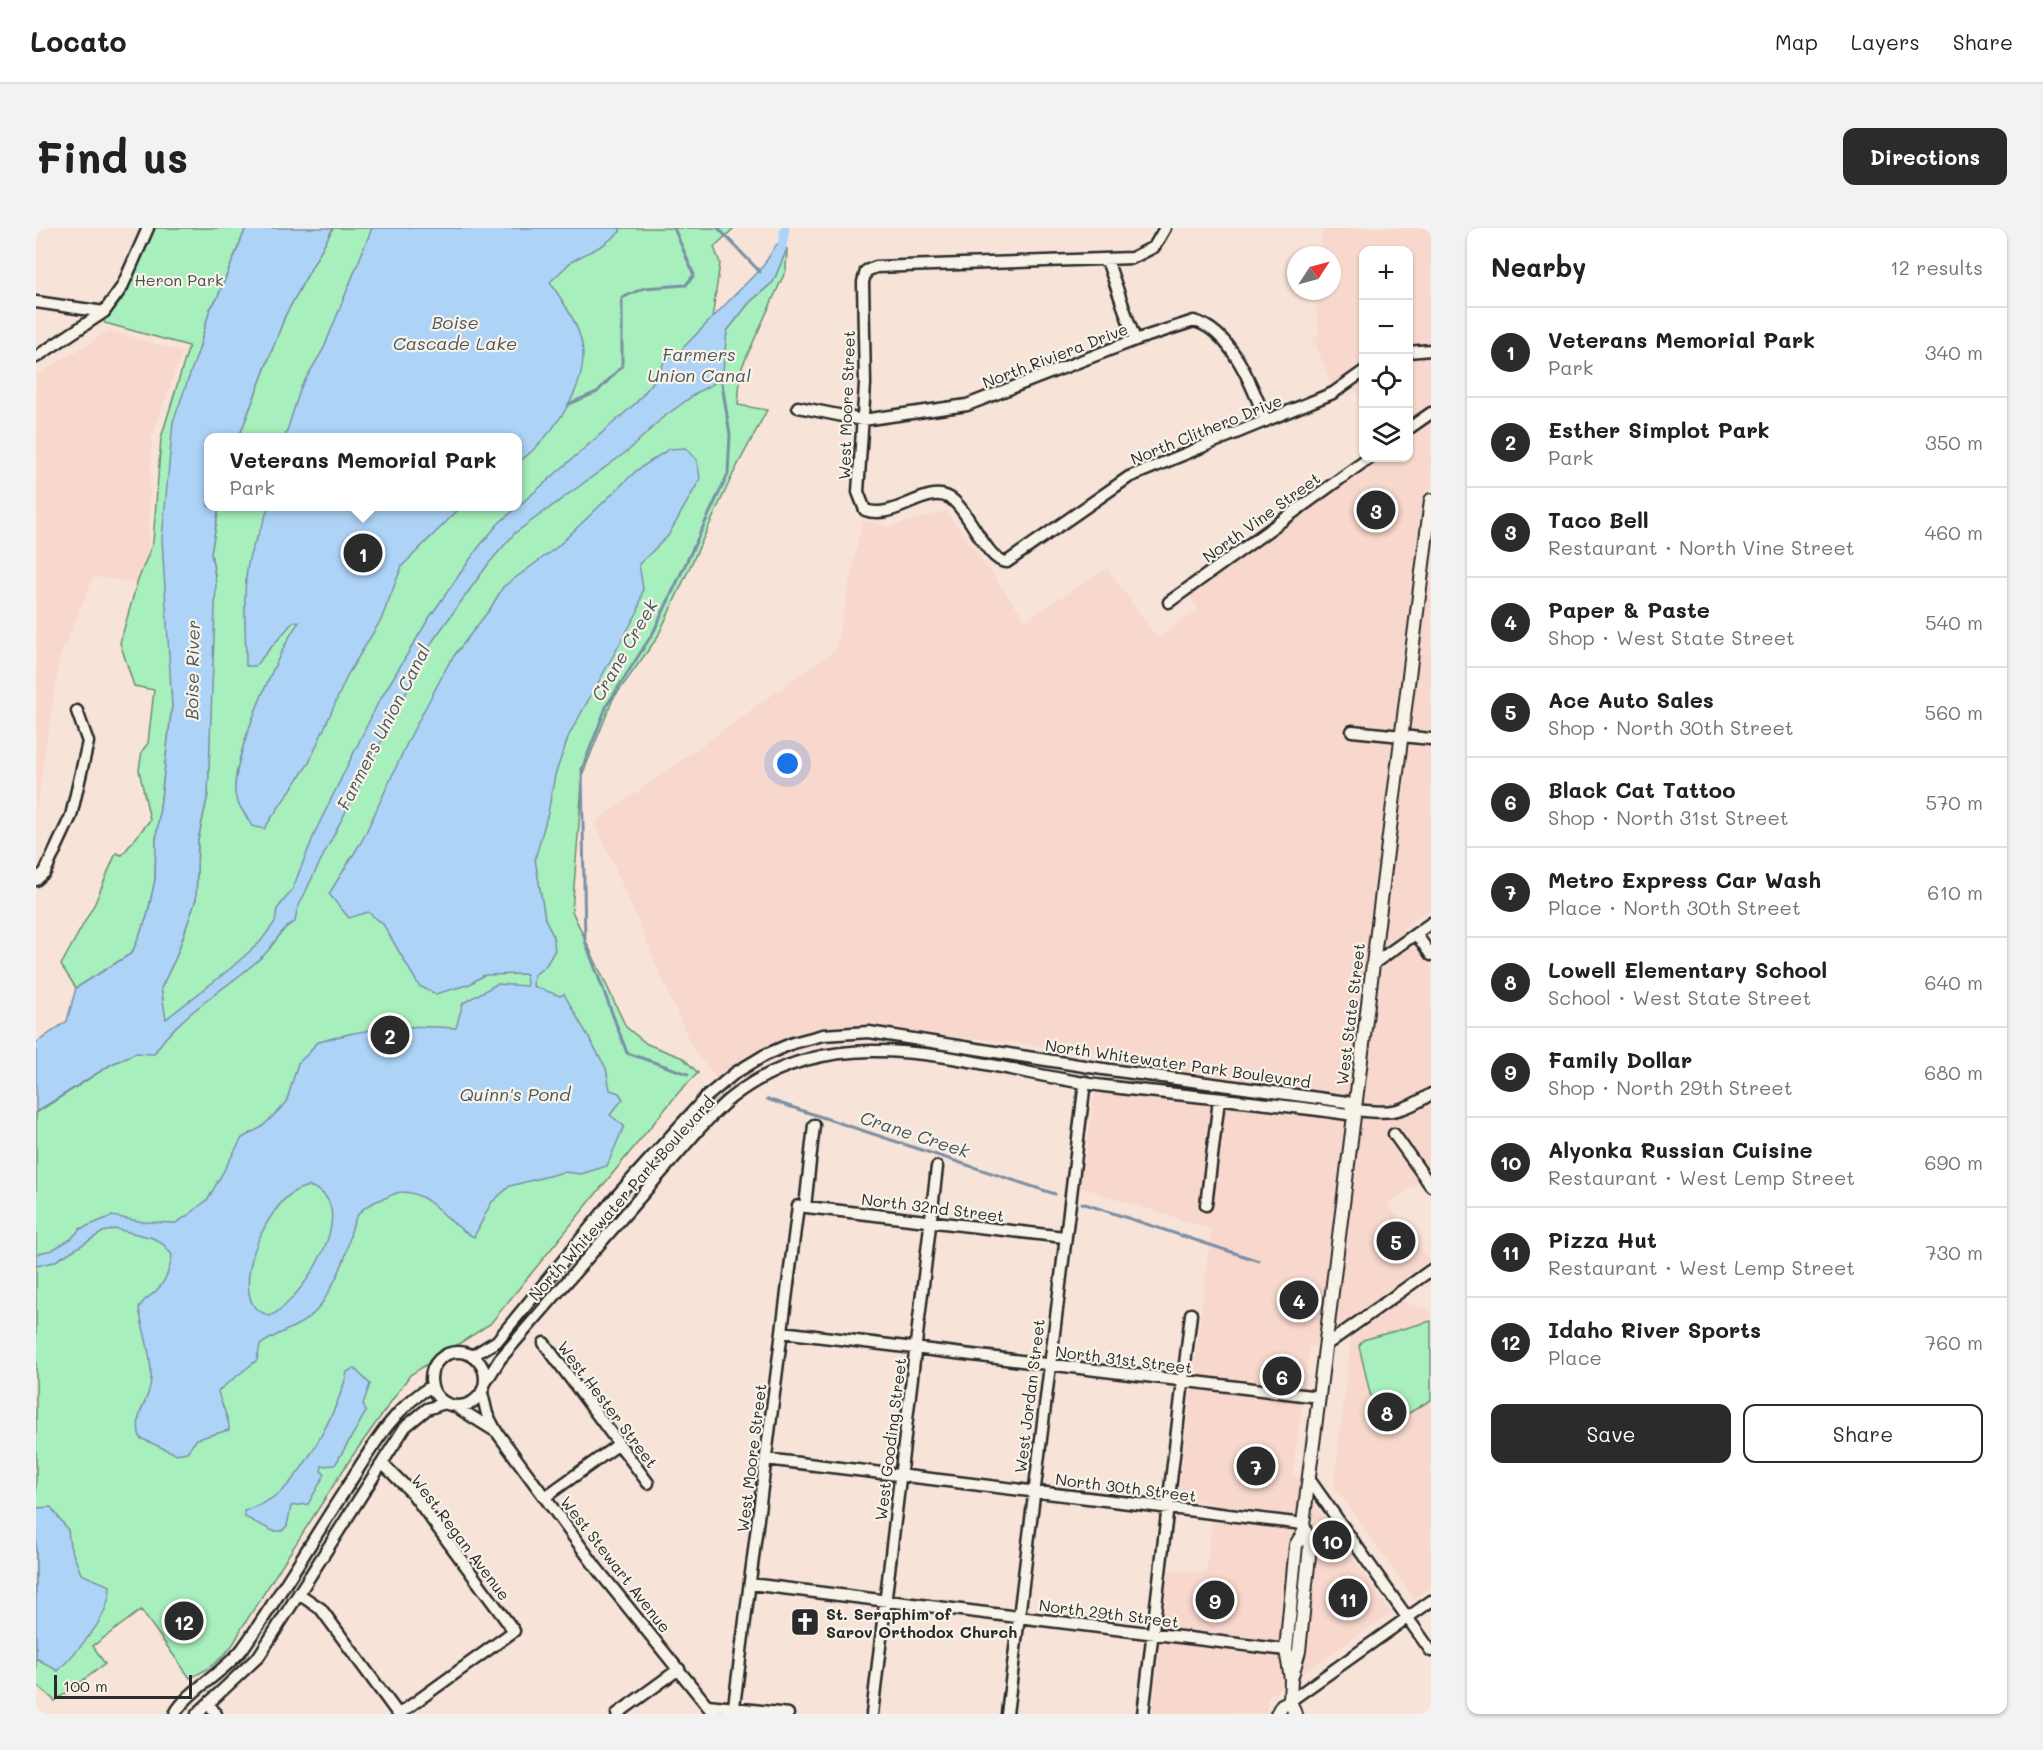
<!DOCTYPE html>
<meta charset="utf-8">
<style>
:root{--surface:#fff;--page:#f2f2f2;--text:#202124;--muted:#757577;--line:#e0e0e0;--accent:#2b2b2b}
body{margin:0;font-family:Mali,sans-serif;background:var(--page);color:var(--text)}
.controls{position:absolute;right:18px;top:18px;display:grid;overflow:hidden;border-radius:12px;box-shadow:0 2px 4px #0004}
.controls button{width:54px;height:54px;display:grid;place-items:center;padding:0;border:0;border-bottom:2px solid var(--line);background:var(--surface);color:var(--text);font:30px sans-serif}
.compass{position:absolute;left:1251px;top:18px;width:54px;height:54px;border-radius:50%;background:var(--surface);box-shadow:0 2px 4px #0004;rotate:54deg}
.scale{position:absolute;left:18px;bottom:15px;width:138px;box-sizing:border-box;padding-left:6px;border:3px solid #2b2b2b;border-top:0;font-size:16px;line-height:21px;white-space:nowrap;color:#2b2b2b;-webkit-text-stroke:4px #f7f3e8;paint-order:stroke}
.you{position:absolute;left:752px;top:536px;width:21px;height:21px;margin:-15px;border:4px solid #fff;border-radius:50%;background:#1a73e8;box-shadow:0 0 0 9px #1a73e833}
.badge{display:grid;place-items:center;width:39px;height:39px;border-radius:50%;background:var(--accent);color:#fff;font-size:20px;font-weight:700}
.pin{position:absolute;translate:-50% -50%;border:3px solid #fff;box-shadow:0 2px 6px #0006}
.popup{position:absolute;left:168px;top:205px;width:318px;height:78px;box-sizing:border-box;display:grid;place-content:center;border-radius:12px;background:var(--surface);filter:drop-shadow(0 2px 4px #0005);font-size:20px;white-space:nowrap;color:var(--muted)}
.popup b{font-size:22px;color:var(--text)}
.popup::after{content:'';position:absolute;left:50%;top:100%;margin-left:-12px;border:12px solid transparent;border-top-color:var(--surface)}
.list{margin:0;padding:0;list-style:none}
h2{display:flex;justify-content:space-between;align-items:center;height:78px;margin:0;padding:0 24px;font-size:26px}
h2 small{font-size:20px;font-weight:400;color:var(--muted)}
.list li{display:grid;grid-template-columns:39px 1fr auto;gap:18px;align-items:center;box-sizing:border-box;height:90px;padding:0 24px;border-top:2px solid var(--line)}
.list b{display:block;font-size:22px;white-space:nowrap}
.list p{margin:0;font-size:20px;white-space:nowrap;color:var(--muted)}
.list em{font-size:20px;font-style:normal;color:var(--muted)}
.actions{display:flex;gap:12px;padding:18px 24px}
.actions a{flex:1;padding:14px 0;border:2px solid var(--accent);border-radius:12px;text-align:center;font-size:21px;color:var(--accent)}
.actions .main{background:var(--accent);color:#fff}
.icon{flex:none;width:33px;height:33px;fill:none;stroke:currentColor;stroke-width:2;stroke-linecap:round;stroke-linejoin:round}
.map{position:relative;flex:none;width:1395px;height:1486px;overflow:hidden;border-radius:12px}
header{display:flex;align-items:center;gap:36px;box-sizing:border-box;height:84px;padding:0 30px;background:var(--surface);border-bottom:2px solid var(--line)}
header strong{font-size:28px}
nav{display:flex;gap:33px;margin-inline-start:auto;font-size:21px}
.intro{display:flex;align-items:center;justify-content:space-between;box-sizing:border-box;height:144px;padding:0 36px}
h1{margin:0;font-size:42px}
.button{padding:15px 27px;border-radius:12px;background:var(--accent);color:#fff;font-size:21px;font-weight:700}
main{display:flex;gap:36px;padding:0 36px}
aside{flex:1;background:var(--surface);border-radius:12px;box-shadow:0 2px 4px #0004}
.map>svg:first-child{display:block}
.built{fill:#f8d8cd}
.green{fill:#a7efbc;stroke:#698d74;stroke-width:1.5}
.water{fill:#add4f7;stroke:#7990a5;stroke-width:1.5;fill-rule:evenodd}
.lines{fill:none;stroke-linecap:round;stroke-linejoin:round}
.stream{stroke:#7990a5;stroke-width:3}
.canal{stroke:#add4f7;stroke-width:9}
.minor-casing{stroke:#2b2b2b;stroke-width:15}
.major-casing{stroke:#2b2b2b;stroke-width:16}
.minor{stroke:#f7f3e8;stroke-width:10}
.major{stroke:#f7f3e8;stroke-width:12}
.labels{text-anchor:middle;dominant-baseline:central;stroke-width:4.5;stroke-linejoin:round;paint-order:stroke}
.park-label{font-size:16px;fill:#445248;stroke:#f7f3e8}
.street-label{font-size:16px;fill:#2b2b2b;stroke:#f7f3e8}
.poi-label{font-size:16px;font-weight:bold;fill:#2b2b2b;stroke:#f7f3e8;text-anchor:start}
.water-label{font-size:18px;font-style:italic;fill:#4c555e;stroke:#f7f3e8}
</style>
<header>
<strong>Locato</strong>
<nav><a>Map</a><a>Layers</a><a>Share</a></nav>
</header>
<div class="intro"><h1>Find us</h1><a class="button">Directions</a></div>
<main>
<div class="map">
<svg width="1395" height="1486" viewBox="0 0 1395 1486">
<rect width="100%" height="100%" fill="#f8e3d8"/>
<filter id="ink" filterUnits="userSpaceOnUse"><feTurbulence type="fractalNoise" baseFrequency=".0167" numOctaves="2"/><feDisplacementMap in="SourceGraphic" scale="12" xChannelSelector="R" yChannelSelector="G"/><feConvolveMatrix kernelMatrix="1 2 1 2 8 2 1 2 1" color-interpolation-filters="sRGB"/></filter>
<g filter="url(#ink)">
<!-- built -->
<path class="built" d="M1286,0H1395V681L1368,700L1395,738V946L1352,976L1393,1033L1273,1120L1257,1244L1355,1385L1232,1469L1230,1486H1116L1133,1341L1170,1345L1178,1275L1142,1271L1175,1001L1044,959L1065,825L828,798L759,809L715,828L681,852L656,820L559,594L800,421L826,293L852,299L910,283L990,392L1071,340L1121,410L1162,381L1153,367L1343,230H1372V22H1328L1327,174L1311,150L1296,159L1277,110L1283,107L1278,67L1261,64L1296,63V27H1284Z
M74,102L146,124L116,209L112,325L101,355L58,349L24,428L0,585V148Z
M1364,1073L1395,1082V1359L1378,1371L1298,1258L1315,1110Z"/>
<!-- green -->
<path class="green" d="M119,0H210L181,71L174,81L163,121L134,423L136,478L120,613L119,652L111,689L96,725L40,760L25,737L59,675L80,625L86,627L114,592L103,542L106,523L112,515L118,462L98,458L84,415L101,355L117,314L125,210L153,118L69,95L67,91L84,74Z
M297,0H583L584,4V0H698L678,19L684,35L676,91L659,108L688,128L691,103L713,75L737,54L751,21L750,42L705,141L702,177L731,182L697,246L621,410L577,471L547,545L536,683L590,799L611,816L647,830L662,845L643,864L454,1096L374,1147L315,1230L205,1401C196,1424 176,1440 154,1450L105,1382L57,1418L69,1436L19,1473L0,1456V885L74,837L99,825H118L127,772L125,760L140,729L160,671L162,612L172,566L179,347L175,325L183,279L482,278V210L203,209L249,88Z
M1395,1093V1172L1368,1188L1340,1191L1323,1118L1327,1112Z"/>
<!-- water -->
<path class="water" d="M210,0H297L249,88L203,209L172,210V278L183,279L175,325L180,355L172,566L162,612L160,671L140,729L125,760L130,791L195,740L224,714L239,694L241,681L256,662L280,602L342,475L393,390L442,320L462,296L600,175L621,149L629,132L645,122L727,38L741,16L751,21L737,54L713,75L691,103L686,151L662,164L625,191L593,222L479,305L453,335L396,414L277,648L261,682L259,694C246,698 238,718 228,727C195,758 140,788 118,826L99,825L74,837L0,884V815L31,793L40,760L96,725L111,689L119,652L120,613L136,478L126,311L137,194L163,121L174,81L181,71Z
M336,0H584V4L567,17L536,33L514,54C527,74 547,101 547,126C548,166 512,212 482,235V210L249,209L265,159L288,120Z
M649,220L661,232L664,251L632,308L603,336L607,361L602,383L533,507L519,547L512,585L499,631L509,690L517,708L519,722L509,739L498,747L497,758L524,768L528,766L570,840L574,862L583,865L587,871L574,887L588,898L571,938L545,946L528,944L474,958L455,975L438,1009C412,998 396,964 366,964C361,964 353,968 349,970C312,982 318,998 309,1029C304,1044 293,1065 284,1078C269,1099 244,1102 224,1117L221,1132L182,1163C184,1176 194,1189 193,1202L161,1211L151,1224L140,1226L104,1210C97,1182 114,1175 115,1151C116,1127 107,1104 103,1080C108,1070 113,1070 120,1063C129,1055 135,1039 136,1027L128,1017L117,1010L80,1001L67,1004L18,1034L0,1038V1026L16,1022L35,1011L44,1001L76,988L108,994L140,995L154,986L172,971L206,910L226,899L250,875L262,835L273,825L280,815C331,799 366,796 420,800L427,775L461,756L491,758L490,746L448,747L434,756L400,766L383,758L347,696L332,684L313,690L293,666L327,611L373,511L414,433L454,381L467,359L520,320L601,242L633,221ZM272,958C331,974 265,1074 234,1088C227,1085 219,1082 216,1075C202,1044 231,980 259,963C262,961 268,960 272,958Z
M232,279H425L366,338L345,392L312,446L273,535L228,601L216,598C211,589 203,579 200,570C191,539 243,420 263,394H257L219,438H210C210,407 206,361 213,331C217,313 229,297 232,279Z
M318,1140L334,1156L327,1176L330,1184L299,1237L286,1238L285,1243L289,1246L272,1276L255,1278L251,1298L246,1303H237L209,1289L208,1283C223,1277 237,1272 249,1260C273,1236 304,1177 311,1144Z
M15,1279L32,1302L34,1318L45,1346L74,1358C74,1391 43,1420 22,1443L0,1430V1280Z"/>
<g class="lines">
<!-- stream -->
<path class="stream" d="M682,0L724,44
M533,176L561,164L586,138V70L608,60L650,57L658,47L638,0
M652,846L591,825L549,713L546,541L571,477L617,405L692,246L694,207L685,149
M731,871L1019,966
M1046,975L1223,1033"/>
<!-- canal -->
<path class="canal" d="M739,27L746,18L749,0"/>
<!-- minor casing -->
<g class="minor-casing">
<path id="minor" d="M1129,0L1118,19L1096,30L840,39L830,43L827,54L829,156L822,264L829,282C859,293 889,256 914,270C933,281 951,335 971,334L1093,249L1297,165L1328,143
M1071,32L1099,112
M0,74L68,84
M1372,124L1395,122
M0,129L68,84L86,59L112,0
M762,179L827,192L931,177L1099,112L1158,93C1196,103 1217,160 1230,193
M1372,201L1395,185
M1133,374L1333,230
M1316,503L1395,511
M0,652L9,644L35,588L52,514L41,483
M1380,706L1395,727
M1337,736L1395,695
M1319,882C1353,886 1366,885 1395,866
M1358,906L1395,958
M1170,977L1183,872
M769,979L778,897
M746,1104L1283,1169
M508,1115L612,1255
M1290,1117L1395,1042
M395 1151a27 27 0 1 1 54 0a27 27 0 1 1-54 0Z
M436,1128L461,1113L577,972L669,870L699,845L729,827L757,815L787,807L833,804L1067,841L1296,872L1311,874L1319,882
M449,1155L464,1131L663,901C674,890 684,878 696,869C807,782 945,842 1068,858C1149,868 1230,874 1311,886L1319,882
M446,1165L451,1186L460,1203L562,1342L678,1486
M419,1178L459,1203
M730,1231L1267,1296
M346,1235L376,1265L478,1403L363,1486
M1273,1251L1395,1423
M509,1269L583,1216
M714,1356L1250,1422
M263,1366L285,1381L362,1486
M1254,1473L1395,1373
M173,1476L180,1486
M672,1477L752,1486
M139,1486C150,1464 190,1443 207,1420C243,1369 275,1314 309,1262C333,1225 356,1180 396,1158
M161,1486L223,1428L369,1199L391,1181L409,1175
M581,1486L643,1441
M697,1486L762,978L1028,1009
M836,1486L901,939
M971,1486L1049,854
M1107,1486L1155,1086"/>
</g>
<!-- major casing -->
<g class="major-casing">
<path id="major" d="M1255,1451L1263,1423L1274,1318L1267,1296L1395,272
M1241,1486L1246,1477L1254,1473
M1259,1486L1254,1473L1255,1451L1250,1422L1260,1317L1268,1304"/>
</g>
<!-- minor -->
<use href="#minor" class="minor"/>
<!-- major -->
<use href="#major" class="major"/>
</g>
</g>
<!-- icons -->
<defs>
<g id="church-square" transform="scale(1.5)"><rect x="-9" y="-9" width="18" height="18" rx="4" fill="#2b2b2b" stroke="#f7f3e8"/><path d="M-1.2-6h2.4v3.5h3.3v2.4h-3.3V6h-2.4V-.1h-3.3v-2.4h3.3Z" fill="#fff"/></g>
</defs>
<g fill-rule="evenodd">
<use href="#church-square" x="769" y="1394"/>
</g>
<g class="labels">
<!-- park labels -->
<g class="park-label">
<text x="143" y="51">Heron Park</text>
</g>
<!-- street labels -->
<g class="street-label">
<text transform="translate(1019 127) rotate(-21)">North Riviera Drive</text>
<text transform="translate(810 177) rotate(-88)">West Moore Street</text>
<text transform="translate(1170 201) rotate(-22)">North Clithero Drive</text>
<text transform="translate(1225 289) rotate(-36)">North Vine Street</text>
<text transform="translate(1314 786) rotate(-83)">West State Street</text>
<text transform="translate(1142 835) rotate(8)">North Whitewater Park Boulevard</text>
<text transform="translate(585 970) rotate(-48)">North Whitewater Park Boulevard</text>
<text transform="translate(897 979) rotate(7)">North 32nd Street</text>
<text transform="translate(1088 1131) rotate(7)">North 31st Street</text>
<text transform="translate(993 1168) rotate(-83)">West Jordan Street</text>
<text transform="translate(572 1176) rotate(53)">West Hester Street</text>
<text transform="translate(854 1211) rotate(-83)">West Gooding Street</text>
<text transform="translate(715 1230) rotate(-83)">West Moore Street</text>
<text transform="translate(1090 1259) rotate(7)">North 30th Street</text>
<text transform="translate(425 1309) rotate(53)">West Regan Avenue</text>
<text transform="translate(580 1336) rotate(52)">West Stewart Avenue</text>
<text transform="translate(1073 1385) rotate(7)">North 29th Street</text>
</g>
<!-- poi labels -->
<g class="poi-label">
<text x="790" y="1385">St. Seraphim of<tspan x="790" dy="18">Sarov Orthodox Church</tspan></text>
</g>
<!-- water labels -->
<g class="water-label">
<text x="419" y="94">Boise<tspan x="419" dy="21">Cascade Lake</tspan></text>
<text x="663" y="126">Farmers<tspan x="663" dy="21">Union Canal</tspan></text>
<text transform="translate(588 422) rotate(-60)">Crane Creek</text>
<text transform="translate(156 442) rotate(-89)">Boise River</text>
<text transform="translate(347 499) rotate(-63)">Farmers Union Canal</text>
<text x="479" y="866">Quinn's Pond</text>
<text transform="translate(879 906) rotate(18)">Crane Creek</text>
</g>
</g>
</svg>
<div class="controls">
<button>+</button>
<button>−</button>
<button><svg class="icon" aria-label="locate" viewBox="0 0 24 24"><circle cx="12" cy="12" r="6"/><path d="M12 2v4M12 18v4M2 12h4M18 12h4"/></svg></button>
<button><svg class="icon" aria-label="layers" viewBox="0 0 24 24"><path d="M12 4l9 5-9 5-9-5zM3 14l9 5 9-5"/></svg></button>
</div>
<svg class="compass" viewBox="-18 -18 36 36"><path d="M0-13l5 13h-10z" fill="#e53935"/><path d="M0 13l5-13h-10z" fill="#757577"/></svg>
<div class="scale">100 m</div>
<div class="you"></div>
<div class="pin badge" style="left:327px;top:325px">1</div>
<div class="popup"><b>Veterans Memorial Park</b>Park</div>
<div class="pin badge" style="left:354px;top:807px">2</div>
<div class="pin badge" style="left:1340px;top:282px">3</div>
<div class="pin badge" style="left:1263px;top:1072px">4</div>
<div class="pin badge" style="left:1360px;top:1013px">5</div>
<div class="pin badge" style="left:1246px;top:1148px">6</div>
<div class="pin badge" style="left:1220px;top:1238px">7</div>
<div class="pin badge" style="left:1351px;top:1184px">8</div>
<div class="pin badge" style="left:1179px;top:1372px">9</div>
<div class="pin badge" style="left:1296px;top:1312px">10</div>
<div class="pin badge" style="left:1312px;top:1370px">11</div>
<div class="pin badge" style="left:148px;top:1393px">12</div>
</div>
<aside>
<h2>Nearby<small>12 results</small></h2>
<ul class="list">
<li><span class="badge">1</span><div><b>Veterans Memorial Park</b><p>Park</p></div><em>340 m</em></li>
<li><span class="badge">2</span><div><b>Esther Simplot Park</b><p>Park</p></div><em>350 m</em></li>
<li><span class="badge">3</span><div><b>Taco Bell</b><p>Restaurant · North Vine Street</p></div><em>460 m</em></li>
<li><span class="badge">4</span><div><b>Paper &amp; Paste</b><p>Shop · West State Street</p></div><em>540 m</em></li>
<li><span class="badge">5</span><div><b>Ace Auto Sales</b><p>Shop · North 30th Street</p></div><em>560 m</em></li>
<li><span class="badge">6</span><div><b>Black Cat Tattoo</b><p>Shop · North 31st Street</p></div><em>570 m</em></li>
<li><span class="badge">7</span><div><b>Metro Express Car Wash</b><p>Place · North 30th Street</p></div><em>610 m</em></li>
<li><span class="badge">8</span><div><b>Lowell Elementary School</b><p>School · West State Street</p></div><em>640 m</em></li>
<li><span class="badge">9</span><div><b>Family Dollar</b><p>Shop · North 29th Street</p></div><em>680 m</em></li>
<li><span class="badge">10</span><div><b>Alyonka Russian Cuisine</b><p>Restaurant · West Lemp Street</p></div><em>690 m</em></li>
<li><span class="badge">11</span><div><b>Pizza Hut</b><p>Restaurant · West Lemp Street</p></div><em>730 m</em></li>
<li><span class="badge">12</span><div><b>Idaho River Sports</b><p>Place</p></div><em>760 m</em></li>
</ul>
<div class="actions"><a class="main">Save</a><a>Share</a></div>
</aside>
</main>
